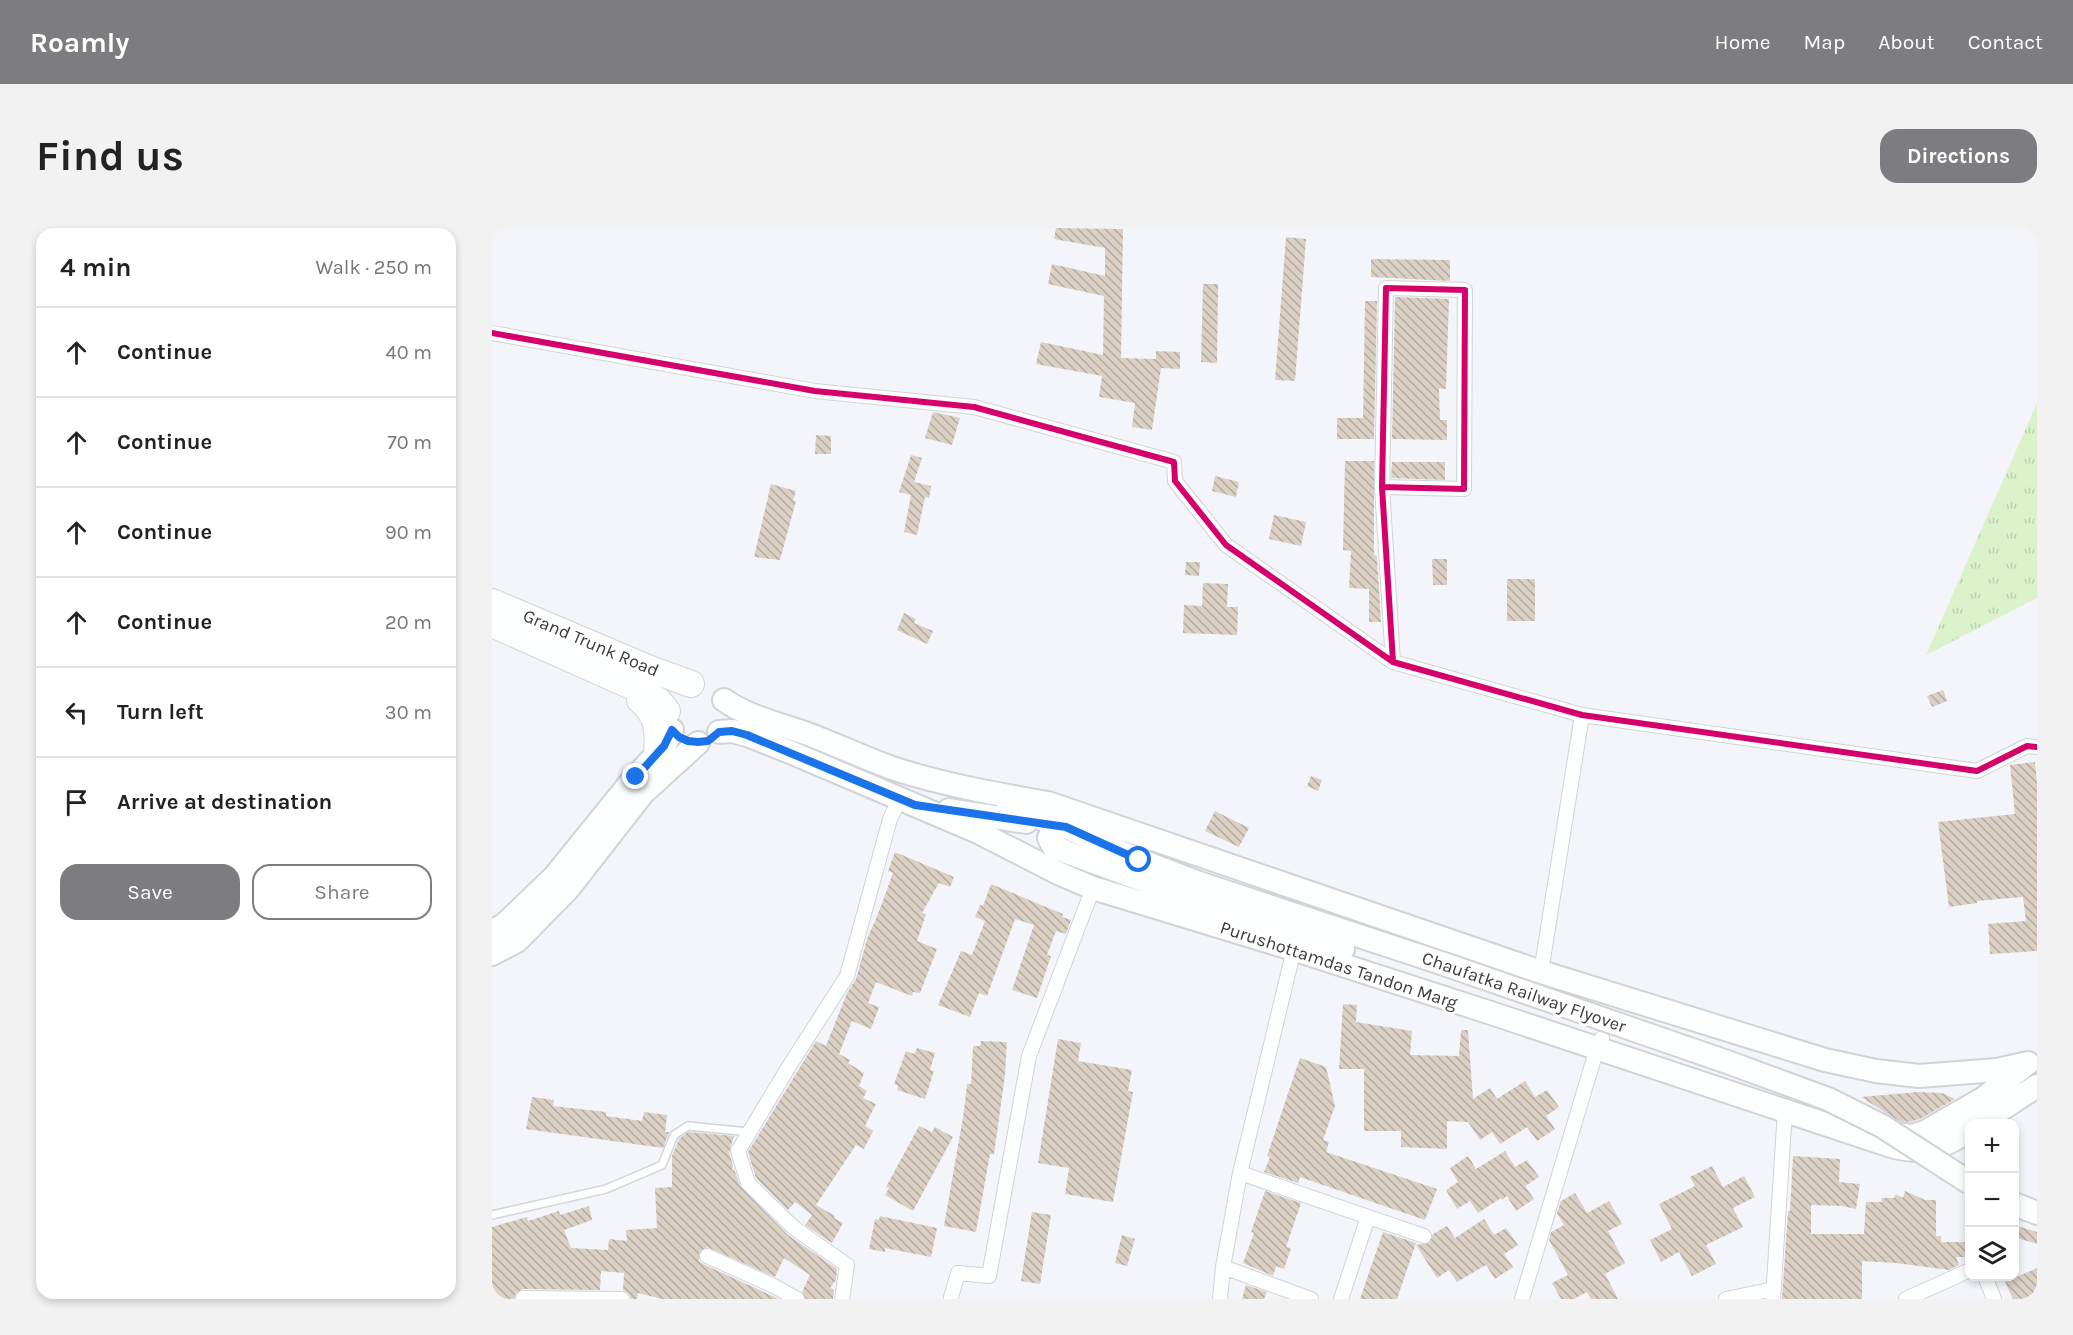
<!DOCTYPE html>
<meta charset="utf-8">
<style>
:root{--surface:#fff;--page:#f2f2f2;--text:#222;--muted:#767676;--line:#e0e0e0;--accent:#7c7c81}
body{margin:0;font-family:Karla,sans-serif;background:var(--page);color:var(--text)}
.controls{position:absolute;right:18px;bottom:18px;display:grid;overflow:hidden;border-radius:12px;box-shadow:0 3px 9px #0003}
.controls button{width:54px;height:54px;display:grid;place-items:center;padding:0;border:0;border-bottom:2px solid var(--line);background:var(--surface);color:var(--text);font:30px sans-serif}
.stop{position:absolute;width:18px;height:18px;margin:-14px;border:4px solid #1a73e8;border-radius:50%;background:#fff}
.stop.end{background:#1a73e8;border-color:#fff;box-shadow:0 2px 6px #0008}
.list{margin:0;padding:0;list-style:none}
h2{display:flex;justify-content:space-between;align-items:center;height:78px;margin:0;padding:0 24px;font-size:26px}
h2 small{font-size:20px;font-weight:400;color:var(--muted)}
.list li{display:grid;grid-template-columns:39px 1fr auto;gap:18px;align-items:center;box-sizing:border-box;height:90px;padding:0 24px;border-top:2px solid var(--line)}
.list b{display:block;font-size:22px;white-space:nowrap}
.list em{font-size:20px;font-style:normal;color:var(--muted)}
.actions{display:flex;gap:12px;padding:18px 24px}
.actions a{flex:1;padding:14px 0;border:2px solid var(--accent);border-radius:18px;text-align:center;font-size:21px;color:var(--accent)}
.actions .main{background:var(--accent);color:#fff}
.icon{flex:none;width:33px;height:33px;fill:none;stroke:currentColor;stroke-width:2;stroke-linecap:round;stroke-linejoin:round}
.map{position:relative;flex:none;width:1545px;height:1071px;overflow:hidden;border-radius:18px}
header{display:flex;align-items:center;gap:36px;box-sizing:border-box;height:84px;padding:0 30px;background:var(--accent);color:#fff}
header strong{font-size:28px}
nav{display:flex;gap:33px;margin-inline-start:auto;font-size:21px}
.intro{display:flex;align-items:center;justify-content:space-between;box-sizing:border-box;height:144px;padding:0 36px}
h1{margin:0;font-size:42px}
.button{padding:15px 27px;border-radius:18px;background:var(--accent);color:#fff;font-size:21px;font-weight:700}
main{display:flex;gap:36px;padding:0 36px}
aside{flex:1;background:var(--surface);border-radius:18px;box-shadow:0 3px 9px #0003}
.map>svg:first-child{display:block}
.grass{fill:url(#grass-tufts)}
.building{fill:url(#building-back-hatch)}
.lines{fill:none;stroke-linecap:round;stroke-linejoin:round}
.lane-casing{stroke:#d2d3d8;stroke-width:10}
.street-casing{stroke:#d2d3d8;stroke-width:16}
.primary-casing{stroke:#d2d3d8;stroke-width:26}
.highway-casing{stroke:#d2d3d8;stroke-width:28}
.lane{stroke:#fdfefe;stroke-width:7}
.street{stroke:#fdfefe;stroke-width:14}
.primary{stroke:#fdfefe;stroke-width:22}
.highway{stroke:#fdfefe;stroke-width:26}
.primary-bridge-casing{stroke:#d2d3d8;stroke-width:26;stroke-linecap:butt}
.primary-bridge{stroke:#fdfefe;stroke-width:22}
.cycleway-casing{stroke:#fff;stroke-width:10}
.cycleway{stroke:#d6006c;stroke-width:6}
.route{stroke:#1a73e8;stroke-width:8}
.labels{text-anchor:middle;dominant-baseline:central;stroke-width:6;stroke-linejoin:round;paint-order:stroke}
.street-label{font-size:18px;fill:#3b3b40;stroke:#fff}
</style>
<header>
<strong>Roamly</strong>
<nav><a>Home</a><a>Map</a><a>About</a><a>Contact</a></nav>
</header>
<div class="intro"><h1>Find us</h1><a class="button">Directions</a></div>
<main>
<aside>
<h2>4 min<small>Walk · 250 m</small></h2>
<ul class="list">
<li><svg class="icon" aria-label="ahead" viewBox="0 0 24 24"><path d="M12 20V5M6 11l6-6 6 6"/></svg><div><b>Continue</b></div><em>40 m</em></li>
<li><svg class="icon" aria-label="ahead" viewBox="0 0 24 24"><path d="M12 20V5M6 11l6-6 6 6"/></svg><div><b>Continue</b></div><em>70 m</em></li>
<li><svg class="icon" aria-label="ahead" viewBox="0 0 24 24"><path d="M12 20V5M6 11l6-6 6 6"/></svg><div><b>Continue</b></div><em>90 m</em></li>
<li><svg class="icon" aria-label="ahead" viewBox="0 0 24 24"><path d="M12 20V5M6 11l6-6 6 6"/></svg><div><b>Continue</b></div><em>20 m</em></li>
<li><svg class="icon" aria-label="left" viewBox="0 0 24 24"><path d="M17 20v-9H6M10 6l-5 5 5 5"/></svg><div><b>Turn left</b></div><em>30 m</em></li>
<li><svg class="icon" aria-label="arrive" viewBox="0 0 24 24"><path d="M6 21V4h12l-3 4 3 4H6"/></svg><div><b>Arrive at destination</b></div></li>
</ul>
<div class="actions"><a class="main">Save</a><a>Share</a></div>
</aside>
<div class="map">
<svg width="1545" height="1071" viewBox="0 0 1545 1071">
<defs>
<pattern id="grass-tufts" width="24" height="20" patternUnits="userSpaceOnUse" patternTransform="scale(1.5)"><rect width="24" height="20" fill="#dbf2cb"/><path d="M3 7l-1-3M5 7V3M7 7l1-3M15 17l-1-3M17 17v-4M19 17l1-3" fill="none" stroke="#bdd0af"/></pattern>
<pattern id="building-back-hatch" width="6" height="6" patternUnits="userSpaceOnUse" patternTransform="scale(1.5)"><rect width="6" height="6" fill="#dbd0c4"/><path d="M-1 5l2 2M0 0l6 6M5-1l2 2" fill="none" stroke="#b3aaa1"/></pattern>
</defs>
<rect width="100%" height="100%" fill="#f4f5fb"/>
<!-- grass -->
<path class="grass" d="M1545,175V370L1434,427Z"/>
<!-- building -->
<path class="building" d="M564,0L631,1L629,130L664,131V123L688,124V141L669,140L660,202L640,199L643,175L607,169L610,148L544,136L549,114L611,127L612,68L556,56L560,36L613,48V20L562,11Z
M794,9L814,11L803,153L783,152Z
M879,31L958,32V53L879,49Z
M711,56H726L725,135L709,134Z
M903,69L957,71L954,161L947,160L948,192H955V212L900,211Z
M873,73H885L882,211H845V190H871Z
M441,184L468,190L460,217L433,210Z
M324,207L339,208V226H323Z
M419,227L430,230L422,254L439,258L437,270L433,269L425,307L412,304L419,267L407,264Z
M853,233H882V327L885,328L889,394H877V361L857,360L859,323L851,322Z
M900,234H953V252L899,250Z
M723,248L747,254L744,269L720,263Z
M279,256L304,263L301,272L304,273L288,332L262,329Z
M782,287L814,294L809,318L777,311Z
M940,331H955V357H941Z
M694,334H708L707,348L693,347Z
M1015,351H1043V393H1015Z
M711,355L736,356L735,379H746L745,407L691,405L692,377L710,378Z
M412,385L424,391L422,395L441,403L435,416L405,402Z
M1451,462L1455,473L1440,479L1435,468Z
M1543,534L1545,555V723L1498,726L1496,696L1534,693L1531,669L1485,673V675L1457,679L1446,594L1523,586L1518,537Z
M819,548L830,552L826,563L815,558Z
M723,583L757,600L747,619L713,603Z
M403,624L462,649L458,659L447,655L430,685L434,686L425,713L445,721L428,765L421,764L420,768L384,754L376,775L387,779L379,801L360,793L347,826L358,832L356,835L372,845L367,858L375,863L371,870L384,876L373,898L381,903L372,921L364,917L324,977L343,988L342,990L351,995L340,1015L313,997L320,987L303,974L296,982L264,950L256,924L324,813L334,818L355,765L364,751L375,711L386,686L401,645L396,643Z
M499,656L571,686L570,689L579,692L574,706L564,703L555,727L559,728L545,770L520,762L542,697L523,691L495,768L487,765L478,789L446,777L469,723L480,727L493,693L483,689L488,677L491,678Z
M851,776L865,777L864,794L920,803L918,827L967,828L969,802H976L981,871L998,860L1005,871L1033,853L1043,869L1055,862L1067,879L1054,888L1063,901L1045,913L1035,899L1008,916L1000,904L988,912L976,894L955,893V921L909,919V903H872V841H847Z
M566,811L589,815L586,833L640,842L636,863L641,864L621,974L573,966L577,940L546,935Z
M489,813L515,814L513,847L502,926H498L484,1004L452,998L472,883L475,856H479L481,818H488Z
M425,820L443,825L438,842L442,843L433,871L405,862L406,858L402,856L414,823L422,826Z
M808,830L834,839L843,878L831,912L837,914L834,924L945,961L933,992L808,949L806,955L772,944L778,929L775,928Z
M1426,864L1450,865L1463,871L1428,891L1418,894L1407,893L1369,869Z
M40,869L62,872L61,878L114,884V888L150,893L152,884L175,887L173,904H177L171,920L34,901Z
M427,898L440,904L443,899L461,909L421,983L393,967L397,960L394,959Z
M196,904L242,908L237,925L241,937L240,944L242,941L248,958L296,1007L345,1041L344,1052L338,1060L342,1062L341,1071H314L310,1064L318,1047L292,1030L283,1049L215,1019L207,1025V1033L211,1036L287,1071H170L146,1065L145,1071H139L137,1066L131,1062L132,1045L109,1043L108,1062L31,1061L24,1065L22,1071H0V999L35,989L36,993L67,983L68,987L97,978L100,992L72,1002L79,1020L116,1022L117,1011L135,1013L134,1002L165,1000L163,960L180,959V928L187,911Z
M1013,923L1023,939L1035,932L1047,949L1033,958L1042,971L1024,983L1015,968L1010,972L1009,970L986,985L978,973L965,981L954,962L966,954L958,940L976,928L984,941Z
M1301,928L1348,931L1347,954L1368,956L1364,981L1350,978L1319,977V1006H1372L1374,974H1390V970H1402L1404,966L1411,970L1413,963L1433,972H1444V1008H1449V1014H1478V1029H1464L1467,1037L1457,1042L1404,1035L1370,1033V1071H1290L1296,983H1298Z
M1220,938L1231,959L1252,948L1263,969L1241,980L1251,999L1214,1017L1224,1036L1200,1048L1187,1024L1169,1034L1158,1012L1180,1001L1167,976L1203,958L1198,949Z
M773,963L809,975L794,1019L799,1020L792,1041L784,1038L781,1048L751,1035L762,1005L759,1004Z
M1083,965L1095,985L1117,973L1130,996L1116,1003L1133,1035L1113,1046L1126,1071H1099L1095,1064L1082,1071H1069L1060,1055L1076,1047L1057,1012L1059,1004L1072,997L1065,985L1069,973Z
M540,984L559,987L548,1056L529,1053Z
M388,988L445,1000L439,1029L393,1020V1024L377,1021L383,991L387,992Z
M992,991L1002,1007L1014,1000L1026,1017L1012,1026L1021,1039L1003,1051L994,1037L965,1054L957,1042L945,1050L924,1017L937,1015L941,1006L955,998L963,1010Z
M1522,997L1545,1004V1016L1522,1009Z
M891,1004L924,1015L905,1071H868Z
M630,1007L643,1011L635,1038L623,1035Z
M1545,1040V1067L1536,1071H1521L1513,1054Z
M754,1057L775,1064L772,1071H750Z"/>
<g class="lines">
<!-- lane casing -->
<g class="lane-casing">
<path id="lane" d="M0,987L114,961L170,937L182,907L196,898L257,904"/>
</g>
<!-- street casing -->
<g class="street-casing">
<path id="street" d="M0,105L323,163L482,179L682,234L683,253L734,317L901,434L1090,487L1485,543L1535,518L1545,519
M890,259L972,261L973,62L894,60L890,259L901,434
M1049,744L1090,487
M748,945L932,1008
M215,1028L282,1058L305,1071
M731,1039L819,1071
M1493,1048L1502,1071
M459,1069L466,1045L497,1048L537,828L601,660
M31,1070L130,1071
M350,1071L355,1037L302,1000L256,955L246,923L296,840L355,748L398,591L408,571
M728,1071L731,1039L748,945L803,717
M849,1071L876,989
M1030,1071L1105,820L1110,810
M1234,1071L1282,1061
M1281,1071L1293,882
M1414,1071L1478,1042"/>
</g>
<!-- primary casing -->
<g class="primary-casing">
<path id="primary" d="M232,472C256,489 285,495 313,505C343,516 372,530 403,541C453,557 504,566 556,575L1049,744L1333,832L1384,843L1427,848L1505,842L1536,835
M227,504L240,503L255,507L298,524L486,604L566,645L601,660L801,721L999,785L1399,918C1433,927 1449,921 1478,902
M516,579L574,599L647,632L707,655L949,735
M457,582L534,594
M574,599L563,600L557,610L561,618L574,624L719,677L851,721
M0,703L12,697L63,648L139,554L172,518L180,502
M0,726L25,713L76,661L151,565L206,515
M1487,896L1545,858
M1397,905L1419,908L1433,904L1492,870L1532,838
M1522,976L1545,985"/>
</g>
<!-- highway casing -->
<g class="highway-casing">
<path id="highway" d="M0,374L158,441L199,456
M0,396L146,461L167,473L175,483
M148,472C166,487 167,504 165,526"/>
</g>
<!-- lane -->
<use href="#lane" class="lane"/>
<!-- street -->
<use href="#street" class="street"/>
<!-- primary -->
<use href="#primary" class="primary"/>
<!-- highway -->
<use href="#highway" class="highway"/>
<!-- primary-bridge casing -->
<g class="primary-bridge-casing">
<path id="primary-bridge" d="M949,735L1238,835L1336,871L1390,898L1478,955"/>
</g>
<!-- primary-bridge -->
<use href="#primary-bridge" class="primary-bridge"/>
<!-- cycleway casing -->
<g class="cycleway-casing">
<path id="cycleway" d="M0,105L323,163L482,179L682,234L683,253L734,317L901,434L1090,487L1485,543L1535,518L1545,519
M890,259L972,261L973,62L894,60L890,259L901,434"/>
</g>
<!-- cycleway -->
<use href="#cycleway" class="cycleway"/>
</g>
<g class="lines">
<!-- route -->
<path class="route" d="M144,549L172,518L180,502L187,509L196,513L206,514L216,513L227,504L240,503L255,507L423,577L574,599L647,632"/>
</g>
<g class="labels">
<!-- street labels -->
<g class="street-label">
<text transform="translate(99 415) rotate(23)">Grand Trunk Road</text>
<text transform="translate(847 737) rotate(18)">Purushottamdas Tandon Marg</text>
<text transform="translate(1032 764) rotate(19)">Chaufatka Railway Flyover</text>
</g>
</g>
</svg>
<div class="controls">
<button>+</button>
<button>−</button>
<button><svg class="icon" aria-label="layers" viewBox="0 0 24 24"><path d="M12 4l9 5-9 5-9-5zM3 14l9 5 9-5"/></svg></button>
</div>
<div class="stop" style="left:647px;top:632px"></div>
<div class="stop end" style="left:144px;top:549px"></div>
</div>
</main>
